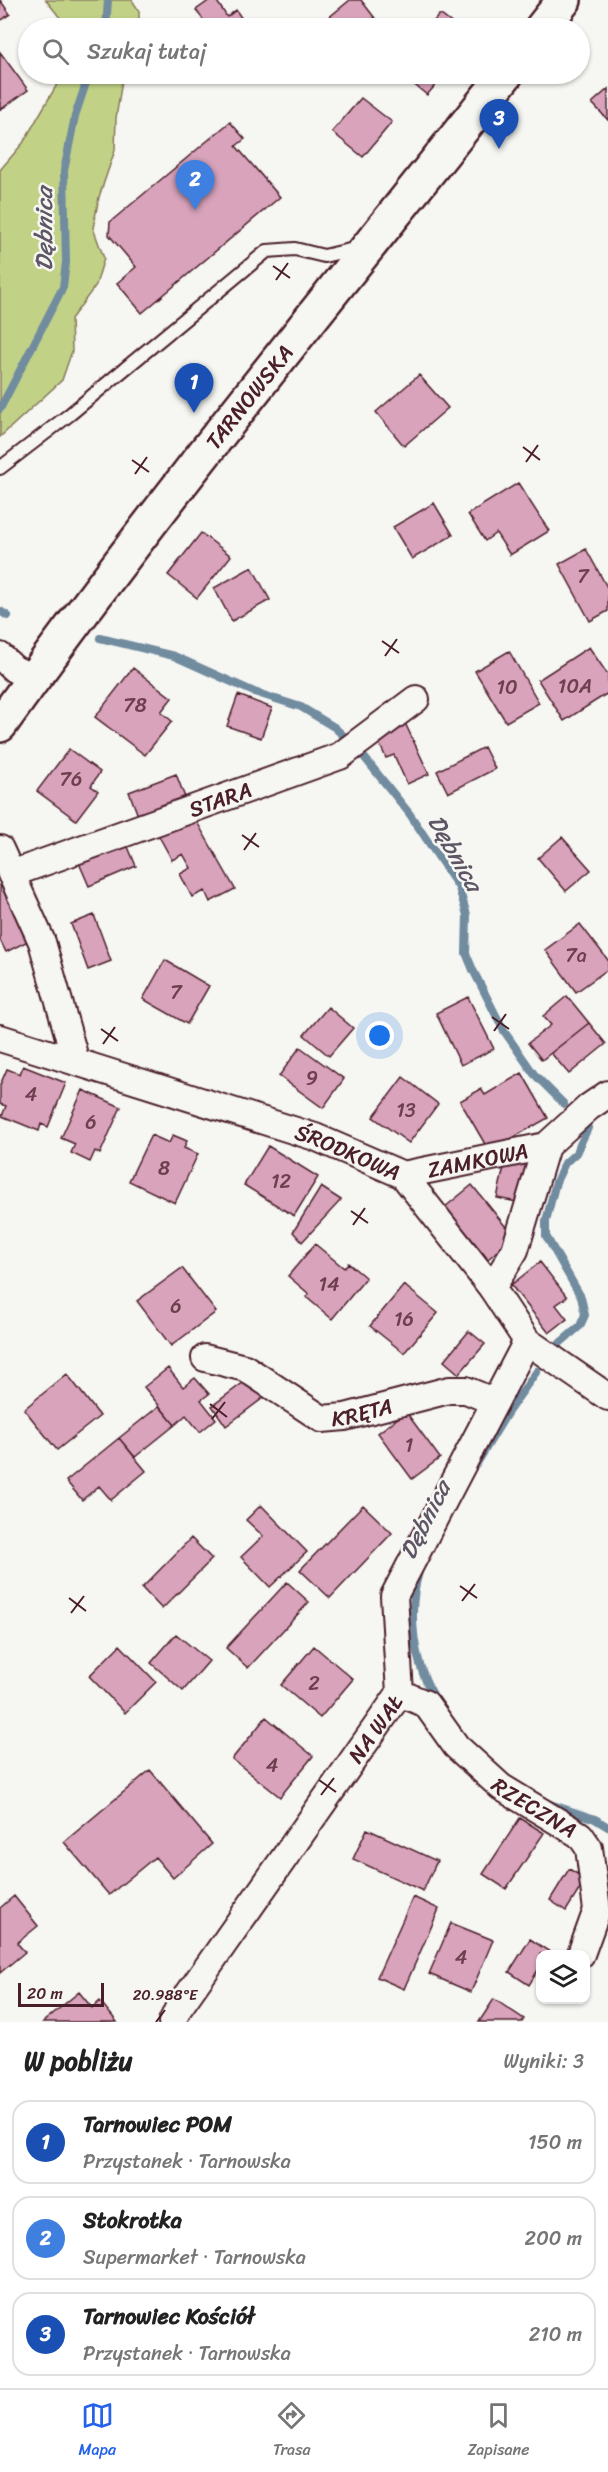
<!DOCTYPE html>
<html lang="pl">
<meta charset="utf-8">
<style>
:root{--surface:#fff;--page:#f6f6f6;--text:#222;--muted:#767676;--line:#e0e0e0;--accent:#2563eb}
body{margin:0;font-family:Sriracha,sans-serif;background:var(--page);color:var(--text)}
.controls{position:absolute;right:18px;bottom:18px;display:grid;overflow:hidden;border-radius:12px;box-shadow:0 2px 4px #0004}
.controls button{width:54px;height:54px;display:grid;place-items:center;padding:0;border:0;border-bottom:2px solid var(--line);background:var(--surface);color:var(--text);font:30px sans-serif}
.scale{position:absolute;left:18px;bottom:15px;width:86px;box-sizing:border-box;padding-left:6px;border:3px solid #4a1f2b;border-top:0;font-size:16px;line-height:21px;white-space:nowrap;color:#4a1f2b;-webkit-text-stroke:4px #f6f6f2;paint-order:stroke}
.you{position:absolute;left:380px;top:1036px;width:21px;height:21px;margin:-15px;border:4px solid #fff;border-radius:50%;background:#1a73e8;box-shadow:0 0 0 9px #1a73e833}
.badge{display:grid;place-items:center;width:39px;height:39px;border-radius:50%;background:var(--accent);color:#fff;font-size:20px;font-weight:700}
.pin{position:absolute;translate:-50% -50px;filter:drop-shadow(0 2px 3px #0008)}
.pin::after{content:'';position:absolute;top:32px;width:21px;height:18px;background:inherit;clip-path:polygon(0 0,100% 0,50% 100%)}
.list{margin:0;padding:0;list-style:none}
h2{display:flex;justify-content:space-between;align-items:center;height:78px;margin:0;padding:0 24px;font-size:26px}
h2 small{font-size:20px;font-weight:400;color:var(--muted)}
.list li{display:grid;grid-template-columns:39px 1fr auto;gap:18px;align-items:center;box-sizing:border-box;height:84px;margin:0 12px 12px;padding:0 12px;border:2px solid var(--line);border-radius:18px}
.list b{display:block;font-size:22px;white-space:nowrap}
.list p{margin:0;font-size:20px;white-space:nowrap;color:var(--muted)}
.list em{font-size:20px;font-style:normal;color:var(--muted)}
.icon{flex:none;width:33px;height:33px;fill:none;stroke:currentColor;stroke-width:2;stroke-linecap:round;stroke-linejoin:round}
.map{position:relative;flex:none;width:608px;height:2022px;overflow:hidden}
.search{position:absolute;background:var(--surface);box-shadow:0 2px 4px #0004;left:18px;right:18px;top:18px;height:66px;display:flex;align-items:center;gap:15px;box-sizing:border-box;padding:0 21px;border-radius:33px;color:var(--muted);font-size:22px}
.sheet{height:366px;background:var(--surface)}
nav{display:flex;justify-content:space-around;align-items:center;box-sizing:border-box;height:84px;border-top:2px solid var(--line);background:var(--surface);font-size:16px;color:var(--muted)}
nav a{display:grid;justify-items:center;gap:3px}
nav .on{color:var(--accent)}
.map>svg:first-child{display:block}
.green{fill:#c1d287;stroke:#867859;stroke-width:1.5}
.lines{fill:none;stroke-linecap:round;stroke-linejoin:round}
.stream{stroke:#718b9f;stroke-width:8}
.building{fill:#d8a3bb;stroke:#4a1f2b;stroke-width:1.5}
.lane-casing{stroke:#4a1f2b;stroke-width:16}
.street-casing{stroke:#4a1f2b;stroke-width:30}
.secondary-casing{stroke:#4a1f2b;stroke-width:38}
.lane{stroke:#f6f6f2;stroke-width:12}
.street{stroke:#f6f6f2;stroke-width:26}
.secondary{stroke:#f6f6f2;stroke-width:33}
.ticks{fill:none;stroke:#4a1f2b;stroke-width:2}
.labels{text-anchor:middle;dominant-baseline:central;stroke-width:5;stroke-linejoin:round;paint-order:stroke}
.number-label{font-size:20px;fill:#6e404f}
.street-label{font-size:22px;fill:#4a1f2b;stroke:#f6f6f2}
.water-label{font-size:24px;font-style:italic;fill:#5e5565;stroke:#f6f6f2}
.ticks-label{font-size:15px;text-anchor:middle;fill:#4a1f2b;stroke:#f6f6f2;stroke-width:5;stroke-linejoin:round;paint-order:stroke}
</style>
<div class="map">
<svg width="608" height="2022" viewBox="0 0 608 2022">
<rect width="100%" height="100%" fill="#f6f6f2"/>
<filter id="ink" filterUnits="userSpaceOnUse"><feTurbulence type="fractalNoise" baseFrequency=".0167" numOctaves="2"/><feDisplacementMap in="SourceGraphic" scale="12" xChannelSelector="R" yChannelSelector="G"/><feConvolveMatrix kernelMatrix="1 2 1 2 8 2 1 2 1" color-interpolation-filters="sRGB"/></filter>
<g filter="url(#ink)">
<!-- green -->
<path class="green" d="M46,0H132L139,11V28H68Z
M63,74H123L116,118L115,150L99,197L93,228L104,258L96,285L71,319L72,351L62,380L0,437V170L23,143Z"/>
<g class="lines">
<!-- stream -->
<path class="stream" d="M106,28L108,0
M0,409L63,287L66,262L64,171L75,116L89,74
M0,611L8,616
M100,638L174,656L254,692L301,707L334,727L346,738
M360,752L409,813L459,888L467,915L466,953L473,970L504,1031L534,1074L564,1104
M560,1343L580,1326L585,1315L581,1297L546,1236V1221L556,1182L565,1163L576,1153L588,1128
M476,1465L508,1412L537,1371
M419,1572C407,1613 413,1665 437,1701
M544,1802L595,1819L608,1827"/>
</g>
<!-- building -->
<path class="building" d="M0,0L10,14L0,21Z
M210,0H216L227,17L236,10L246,25L240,28H209L196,10Z
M350,0H361L381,26L377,28H316Z
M439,15H441L458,28H428Z
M0,52L28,90L0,110Z
M401,74H445L427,95Z
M608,89V120L592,103Z
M361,98L392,122L363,157L332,132Z
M230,122L245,139L236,146L280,197L142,313L117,283L136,267L109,235L110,222Z
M419,375L448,408L404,446L376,412Z
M518,483L549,531L510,555L496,533L485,541L468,514Z
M434,503L453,535L412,559L393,527Z
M201,533L231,556L197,598L168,575Z
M586,549L608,589V611L590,621L559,564Z
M252,567L270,600L232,621L214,588Z
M589,647L608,675V693L564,721L538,680Z
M509,651L539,703L506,722L475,671Z
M133,668L172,698L161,712L172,721L145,755L95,717Z
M238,695L272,708L261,738L227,726Z
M405,723L429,774L407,784L394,755L386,758L376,736Z
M484,747L495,769L448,793L437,771Z
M69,749L100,772L91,786L98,791L76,820L37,791Z
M176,774L186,800L139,818L129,792Z
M193,815L235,889L210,902L205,891L192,897L180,874L191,868L183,854L172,860L155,829Z
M562,837L591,870L566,891L538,858Z
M126,842L136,866L89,886L79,863Z
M3,884L32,939L6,952L0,940V885Z
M94,915L111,961L88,970L71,924Z
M580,924L608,960V969L576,992L545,950Z
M165,960L209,986L187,1024L143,999Z
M567,996L589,1023L542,1060L528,1043L551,1025L543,1016Z
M468,997L494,1049L461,1065L436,1013Z
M328,1007L353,1028L329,1056L304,1035Z
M589,1023L606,1044L569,1074L551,1053Z
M300,1047L344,1079L323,1108L279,1076Z
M23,1066L66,1083L48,1127L41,1124L39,1131L2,1116L6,1106L0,1104V1085L7,1069L20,1074Z
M522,1073L548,1118L489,1151L460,1101L481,1089L485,1095Z
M403,1077L438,1104L409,1143L373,1117Z
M83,1090L121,1107L100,1154L95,1151L90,1162L71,1153L75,1144L61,1138Z
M151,1135L169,1143L173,1135L187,1141L184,1148L198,1154L175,1203L129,1181Z
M268,1146L318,1177L294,1216L244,1185Z
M533,1157L522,1203L497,1198L505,1162Z
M472,1185L514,1237L488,1259L445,1207Z
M321,1187L341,1200L302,1242L293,1232Z
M315,1244L344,1268L348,1263L366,1278L332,1319L306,1297L309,1294L288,1276Z
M540,1262L567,1297L556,1305L567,1319L549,1333L511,1285Z
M182,1268L216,1312L171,1346L137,1301Z
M404,1285L438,1313L404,1353L370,1326Z
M469,1331L485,1344L459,1374L444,1361Z
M168,1368L183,1387L195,1378L209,1394L201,1400L216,1419L200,1432L186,1415L175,1425L144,1387Z
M67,1374L100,1416L57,1450L24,1409Z
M248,1379L263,1398L226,1426L212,1406Z
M159,1406L175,1425L135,1457L119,1438Z
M406,1412L440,1458L412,1479L378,1433Z
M119,1438L146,1471L111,1500L99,1486L82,1500L66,1481Z
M261,1505L307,1552L270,1587L241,1557L263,1536L246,1520Z
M363,1505L392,1533L330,1598L300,1570Z
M191,1538L212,1559L162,1609L142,1588Z
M287,1582L309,1602L248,1668L226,1648Z
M176,1634L209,1661L183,1691L151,1663Z
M120,1645L156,1682L125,1713L89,1676Z
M314,1646L353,1679L320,1718L281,1685Z
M266,1717L313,1756L280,1797L232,1759Z
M150,1770L212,1844L173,1878L155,1857L109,1895L64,1842Z
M520,1818L544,1833L506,1889L483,1874Z
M367,1829L437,1861L423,1891L353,1859Z
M569,1869L586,1879L566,1911L550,1900Z
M14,1896L38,1926L17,1943L25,1952L0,1973V1908Z
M413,1897L439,1909L404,1989L377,1977Z
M451,1923L493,1940L471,1992L429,1974Z
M530,1939L550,1952L548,1954H540V1967L529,1985L509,1972Z
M79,1992L92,2008L100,2001L117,2022H43Z
M494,1999L524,2019L522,2022H479Z"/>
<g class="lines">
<!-- lane casing -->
<g class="lane-casing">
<path id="lane" d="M0,468L69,415L267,251L295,249L324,256L358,248"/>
</g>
<!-- street casing -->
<g class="street-casing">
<g id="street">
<path d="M0,656L14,669L33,678"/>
<path d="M0,849L42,942L76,1062"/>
<path id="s1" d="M11,874L340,756L416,699"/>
<path id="s2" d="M0,1038L315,1137L403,1175L492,1288L527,1341L608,1397"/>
<path id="s3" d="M403,1175L546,1146L589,1107L608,1094"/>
<path d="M492,1288L515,1250L546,1146"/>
<path id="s4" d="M205,1358L245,1368L322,1419L345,1417L449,1390H466L495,1402"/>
<path id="s5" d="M400,1693L426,1704L456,1746L501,1787L580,1835L589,1848L597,1910L581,1954"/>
<path id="s6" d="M172,2022L178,2009L400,1693L394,1596L527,1341"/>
</g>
</g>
<!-- secondary casing -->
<g class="secondary-casing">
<g id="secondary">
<path d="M542,28L564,0"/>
<path id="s7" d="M0,725C160,501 336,289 506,74"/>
</g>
</g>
<!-- lane -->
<use href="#lane" class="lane"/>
<!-- street -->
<use href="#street" class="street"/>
<!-- secondary -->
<use href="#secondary" class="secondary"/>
</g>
</g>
<!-- ticks -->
<path class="ticks" d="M273,266L290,278M276,280L288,263M523,447L540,460M132,460L149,472M526,462L538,445M135,474L147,457M382,641L399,653M385,656L397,639M242,835L259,847M244,850L256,833M492,1017L509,1029M101,1029L118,1041M494,1031L506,1014M103,1044L115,1027M351,1211L368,1223M353,1225L365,1208M210,1404L227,1417M212,1419L225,1402M460,1586L477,1598M69,1598L86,1611M462,1601L475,1584M71,1613L84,1596M319,1780L336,1792M321,1795L334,1778M156,2022L165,2010"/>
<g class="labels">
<!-- number labels -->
<g class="number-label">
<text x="583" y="576">7</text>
<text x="575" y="686">10A</text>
<text x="507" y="687">10</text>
<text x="135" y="705">78</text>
<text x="71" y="779">76</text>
<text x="576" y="955">7a</text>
<text x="176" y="992">7</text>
<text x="312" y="1078">9</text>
<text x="31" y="1094">4</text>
<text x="406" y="1110">13</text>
<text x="91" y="1122">6</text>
<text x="164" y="1168">8</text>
<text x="281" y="1181">12</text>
<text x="329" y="1284">14</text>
<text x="176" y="1306">6</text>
<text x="404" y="1319">16</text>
<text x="409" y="1445">1</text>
<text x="314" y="1683">2</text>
<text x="272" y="1765">4</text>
<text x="461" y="1957">4</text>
</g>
<!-- street labels -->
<g class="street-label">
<text stroke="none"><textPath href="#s7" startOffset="412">TARNOWSKA</textPath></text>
<text stroke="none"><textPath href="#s1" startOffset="222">STARA</textPath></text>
<text stroke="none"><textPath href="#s2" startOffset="366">ŚRODKOWA</textPath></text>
<text stroke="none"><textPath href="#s3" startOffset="76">ZAMKOWA</textPath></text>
<text stroke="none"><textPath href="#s4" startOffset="174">KRĘTA</textPath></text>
<text stroke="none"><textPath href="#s6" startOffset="357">NA WAŁ</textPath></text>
<text stroke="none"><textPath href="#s5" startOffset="180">RZECZNA</textPath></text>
</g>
<!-- water labels -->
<g class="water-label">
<text transform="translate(44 229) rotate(-90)">Dębnica</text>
<text transform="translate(455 853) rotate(60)">Dębnica</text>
<text transform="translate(425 1520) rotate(-63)">Dębnica</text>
</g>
</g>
<g class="ticks-label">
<text x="165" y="2000">20.988°E</text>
</g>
</svg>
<div class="controls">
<button><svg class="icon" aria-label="layers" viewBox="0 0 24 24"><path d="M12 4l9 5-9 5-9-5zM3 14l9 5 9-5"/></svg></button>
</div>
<div class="scale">20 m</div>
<div class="you"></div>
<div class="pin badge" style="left:194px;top:413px;background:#1a4fb4">1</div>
<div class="pin badge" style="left:195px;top:210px;background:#3f7fe0">2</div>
<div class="pin badge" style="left:499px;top:149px;background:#1a4fb4">3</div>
<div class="search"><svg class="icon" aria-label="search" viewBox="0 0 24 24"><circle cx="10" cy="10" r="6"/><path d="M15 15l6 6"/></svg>Szukaj tutaj</div>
</div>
<section class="sheet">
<h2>W pobliżu<small>Wyniki: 3</small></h2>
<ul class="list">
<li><span class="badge" style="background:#1a4fb4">1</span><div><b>Tarnowiec POM</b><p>Przystanek · Tarnowska</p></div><em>150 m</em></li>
<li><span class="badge" style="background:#3f7fe0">2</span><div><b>Stokrotka</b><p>Supermarket · Tarnowska</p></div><em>200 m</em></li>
<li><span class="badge" style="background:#1a4fb4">3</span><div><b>Tarnowiec Kościół</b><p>Przystanek · Tarnowska</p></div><em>210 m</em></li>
</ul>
</section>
<nav>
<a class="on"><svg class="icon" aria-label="map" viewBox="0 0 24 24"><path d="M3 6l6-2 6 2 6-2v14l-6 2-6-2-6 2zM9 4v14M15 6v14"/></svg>Mapa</a>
<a><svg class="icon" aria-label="directions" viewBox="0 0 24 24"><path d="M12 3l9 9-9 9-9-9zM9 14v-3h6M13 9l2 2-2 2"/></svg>Trasa</a>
<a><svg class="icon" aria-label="saved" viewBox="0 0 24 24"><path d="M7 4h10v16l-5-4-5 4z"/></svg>Zapisane</a>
</nav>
